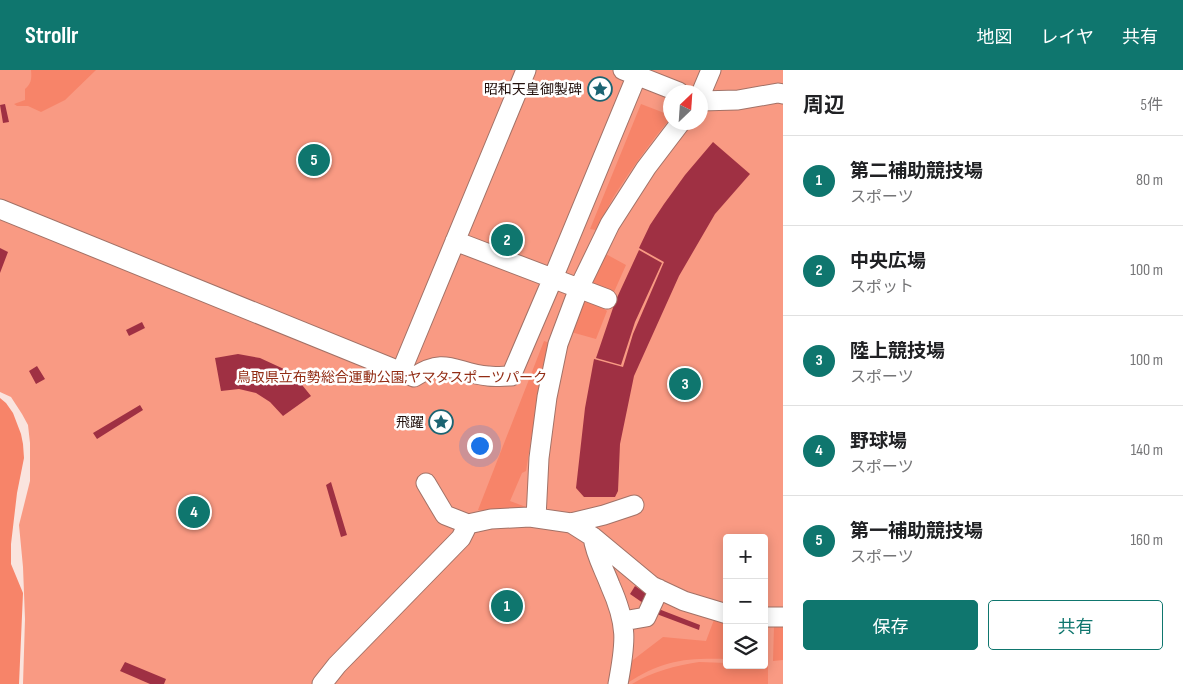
<!DOCTYPE html>
<html lang="ja">
<meta charset="utf-8">
<style>
:root{--surface:#fff;--page:#f2f2f2;--text:#202124;--muted:#757577;--line:#e0e0e0;--accent:#0f766e}
body{margin:0;font-family:"Sofia Sans Condensed","Noto Sans JP",sans-serif;background:var(--page);color:var(--text)}
.controls{position:absolute;right:15px;bottom:15px;display:grid;overflow:hidden;border-radius:5px;box-shadow:0 2px 12px #0003}
.controls button{width:45px;height:45px;display:grid;place-items:center;padding:0;border:0;border-bottom:1px solid var(--line);background:var(--surface);color:var(--text);font:25px sans-serif}
.compass{position:absolute;left:663px;top:15px;width:45px;height:45px;border-radius:50%;background:var(--surface);box-shadow:0 2px 12px #0003;rotate:25deg}
.you{position:absolute;left:479px;top:375px;width:18px;height:18px;margin:-12px;border:4px solid #fff;border-radius:50%;background:#1a73e8;box-shadow:0 0 0 8px #1a73e833}
.badge{display:grid;place-items:center;width:32px;height:32px;border-radius:50%;background:var(--accent);color:#fff;font-size:16px;font-weight:700}
.pin{position:absolute;translate:-50% -50%;border:2px solid #fff;box-shadow:0 1px 5px #0006}
.list{margin:0;padding:0;list-style:none}
h2{display:flex;justify-content:space-between;align-items:center;height:65px;margin:0;padding:0 20px;font-size:21px}
h2 small{font-size:16px;font-weight:400;color:var(--muted)}
.list li{display:grid;grid-template-columns:32px 1fr auto;gap:15px;align-items:center;box-sizing:border-box;height:90px;padding:0 20px;border-top:1px solid var(--line)}
.list b{display:block;font-size:19px;white-space:nowrap}
.list p{margin:0;font-size:16px;white-space:nowrap;color:var(--muted)}
.list em{font-size:16px;font-style:normal;color:var(--muted)}
.actions{display:flex;gap:10px;padding:15px 20px}
.actions a{flex:1;padding:11px 0;border:1px solid var(--accent);border-radius:5px;text-align:center;font-size:18px;color:var(--accent)}
.actions .main{background:var(--accent);color:#fff}
.icon{flex:none;width:28px;height:28px;fill:none;stroke:currentColor;stroke-width:2;stroke-linecap:round;stroke-linejoin:round}
.map{position:relative;flex:none;width:783px;height:614px;overflow:hidden}
header{display:flex;align-items:center;gap:30px;box-sizing:border-box;height:70px;padding:0 25px;background:var(--accent);color:#fff}
header strong{font-size:24px}
nav{display:flex;gap:28px;margin-inline-start:auto;font-size:18px}
main{display:flex}
aside{flex:1;background:var(--surface)}
.map>svg:first-child{display:block}
.green{fill:#f99a83;fill-rule:evenodd}
.forest{fill:#f78469}
.building{fill:#9f3043}
.lines{fill:none;stroke-linecap:round;stroke-linejoin:round}
.minor-casing{stroke:#a27267;stroke-width:21}
.minor{stroke:#fff;stroke-width:19}
.labels{text-anchor:middle;dominant-baseline:central;stroke-width:5;stroke-linejoin:round;paint-order:stroke}
.poi-label{font-size:14px;fill:#23110d;stroke:#fff;text-anchor:end}
.park-label{font-size:14px;fill:#922c14;stroke:#fff}
</style>
<header>
<strong>Strollr</strong>
<nav><a>地図</a><a>レイヤ</a><a>共有</a></nav>
</header>
<main>
<div class="map">
<svg width="783" height="614" viewBox="0 0 783 614">
<rect width="100%" height="100%" fill="#fae4de"/>
<!-- green -->
<path class="green" d="M0,0H783V614H23L25,549L23,497L19,455L30,411V373L28,355L22,344L11,327L0,322ZM670,22H700V52H670ZM727,468H764V595H727Z"/>
<!-- forest -->
<path class="forest" d="M31,0H96L65,30L41,42L28,36H17L14,34L25,30V19C31,14 32,9 31,0Z
M641,34L667,44L670,47L669,50C650,73 632,98 616,123C609,134 603,148 596,160L590,159Z
M604,183L626,195L614,222L597,221L590,218L593,212L591,211Z
M585,227L596,232L607,241L596,269L571,262Z
M544,271L550,273L542,300L526,401L522,403L510,431L526,437C520,440 484,442 478,440Z
M0,328L6,333L13,343L21,364L23,374L24,388L17,423L11,474V494L23,523L19,614H0Z
M715,547L727,550V589C684,588 663,590 626,614L629,593L663,567L706,571Z
M783,554V590L773,591L774,555Z
M699,592L727,593V595H768V614H632C653,601 675,596 699,592Z"/>
<!-- building -->
<path class="building" d="M5,34L9,52L3,53L0,35Z
M713,72L750,104L715,144L679,206L634,306L620,374L618,421L615,427H584L576,418L585,338L594,289L623,297L633,264L664,192L639,178L650,155L664,134L685,105Z
M0,178L8,182L0,203Z
M639,180L662,193L635,252L621,295L596,288L615,232Z
M142,252L145,258L129,266L126,260Z
M238,284L260,288L286,300L294,305L311,326L283,346L270,332L256,323L239,319L221,321L215,288Z
M37,296L45,309L36,314L29,301Z
M140,335L143,340L97,369L93,363Z
M331,412L347,465L341,467L326,415Z
M635,516L648,525L643,533L630,524Z
M656,538L700,555L699,560L654,543Z
M125,592L166,609L164,614H150L120,601Z"/>
<g class="lines">
<!-- minor casing -->
<g class="minor-casing">
<path id="minor" d="M623,0L679,22
M700,26L711,0
M700,31L738,30L778,23L783,24
M0,139L414,307C446,286 455,303 488,306C495,307 504,306 511,306L553,208L639,0
M455,171L607,229
M401,302L526,0
M426,413L445,445L468,454L491,449L530,447L571,453L593,467L652,516L684,531L727,544
M536,448L539,388L547,327L558,274L579,218L610,154L646,98L681,52
M571,453L604,445L634,435
M593,467C595,484 604,499 610,515C628,555 626,572 618,614
M764,547H783
M623,551L646,547L659,519
M322,614L337,595L461,468L468,454"/>
</g>
<!-- minor -->
<use href="#minor" class="minor"/>
</g>
<!-- icons -->
<defs>
<g id="sight-ring" transform="scale(1.25)"><circle r="9.5" fill="#fff" stroke="#1b6472" stroke-width="1.5"/><path d="M0-6L1.8-2.2L6-1.7L2.9 1.2L3.7 5.4L0 3.3L-3.7 5.4L-2.9 1.2L-6-1.7L-1.8-2.2Z" fill="#1b6472"/></g>
</defs>
<g fill-rule="evenodd">
<use href="#sight-ring" x="600" y="19"/>
<use href="#sight-ring" x="441" y="352"/>
</g>
<g class="labels">
<!-- poi labels -->
<g class="poi-label">
<text x="582" y="19">昭和天皇御製碑</text>
<text x="424" y="352">飛躍</text>
</g>
<!-- park labels -->
<g class="park-label">
<text x="392" y="307">鳥取県立布勢総合運動公園;ヤマタスポーツパーク</text>
</g>
</g>
</svg>
<div class="controls">
<button>+</button>
<button>−</button>
<button><svg class="icon" aria-label="layers" viewBox="0 0 24 24"><path d="M12 4l9 5-9 5-9-5zM3 14l9 5 9-5"/></svg></button>
</div>
<svg class="compass" viewBox="-18 -18 36 36"><path d="M0-13l5 13h-10z" fill="#e53935"/><path d="M0 13l5-13h-10z" fill="#757577"/></svg>
<div class="you"></div>
<div class="pin badge" style="left:507px;top:536px">1</div>
<div class="pin badge" style="left:507px;top:170px">2</div>
<div class="pin badge" style="left:685px;top:314px">3</div>
<div class="pin badge" style="left:194px;top:442px">4</div>
<div class="pin badge" style="left:314px;top:90px">5</div>
</div>
<aside>
<h2>周辺<small>5件</small></h2>
<ul class="list">
<li><span class="badge">1</span><div><b>第二補助競技場</b><p>スポーツ</p></div><em>80 m</em></li>
<li><span class="badge">2</span><div><b>中央広場</b><p>スポット</p></div><em>100 m</em></li>
<li><span class="badge">3</span><div><b>陸上競技場</b><p>スポーツ</p></div><em>100 m</em></li>
<li><span class="badge">4</span><div><b>野球場</b><p>スポーツ</p></div><em>140 m</em></li>
<li><span class="badge">5</span><div><b>第一補助競技場</b><p>スポーツ</p></div><em>160 m</em></li>
</ul>
<div class="actions"><a class="main">保存</a><a>共有</a></div>
</aside>
</main>
